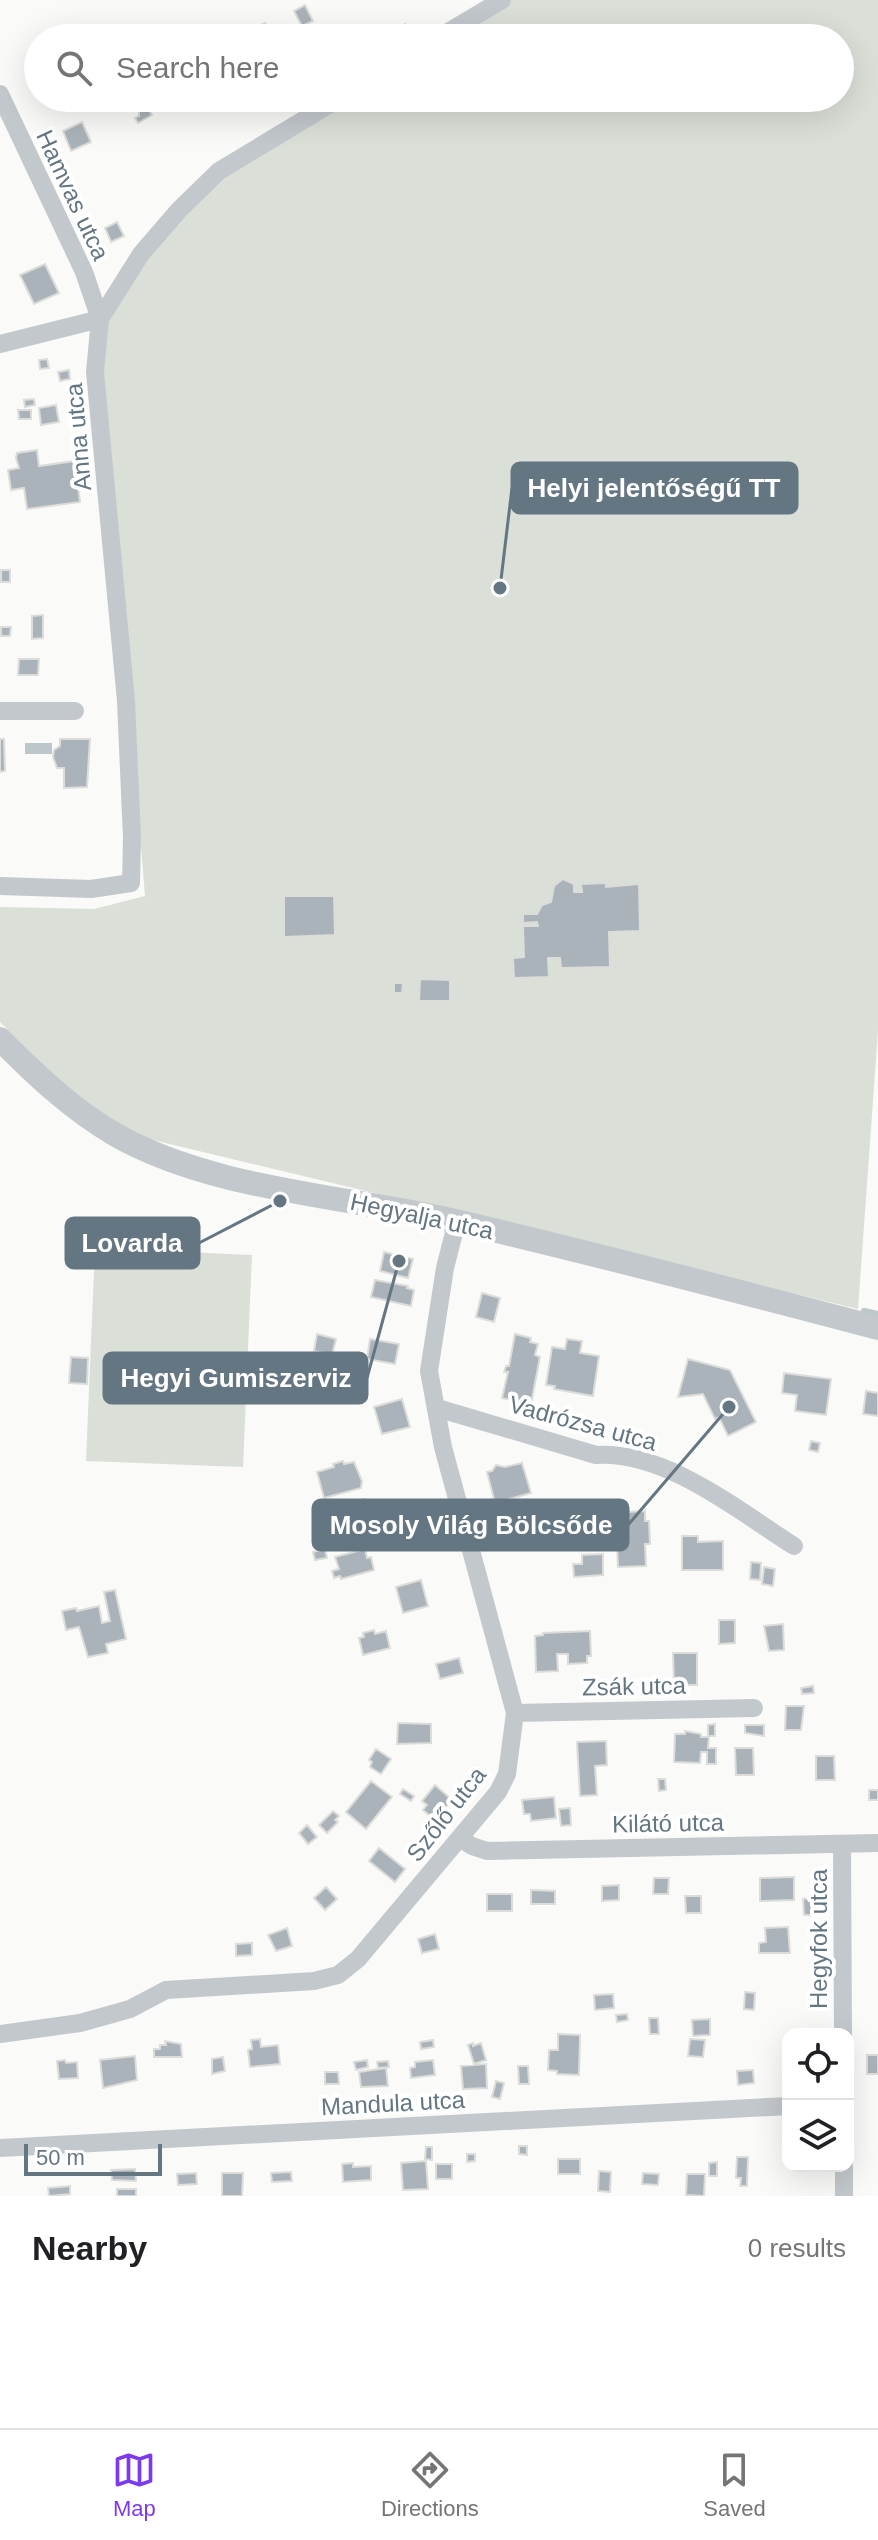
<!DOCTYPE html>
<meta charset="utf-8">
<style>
:root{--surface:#fff;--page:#f6f6f6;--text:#202124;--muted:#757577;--line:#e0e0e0;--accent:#7c3aed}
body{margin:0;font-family:Helvetica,sans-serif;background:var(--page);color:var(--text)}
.controls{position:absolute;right:24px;bottom:24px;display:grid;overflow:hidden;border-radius:16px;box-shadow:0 8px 32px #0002}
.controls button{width:72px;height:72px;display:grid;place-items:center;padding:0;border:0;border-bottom:2px solid var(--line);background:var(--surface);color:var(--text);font:40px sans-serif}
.scale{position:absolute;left:24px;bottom:20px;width:138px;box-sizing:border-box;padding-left:8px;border:4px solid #657683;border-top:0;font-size:22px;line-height:28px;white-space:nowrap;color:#657683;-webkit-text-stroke:6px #fff;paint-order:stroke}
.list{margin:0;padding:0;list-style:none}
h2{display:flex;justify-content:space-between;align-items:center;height:104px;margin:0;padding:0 32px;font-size:34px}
h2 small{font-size:26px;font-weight:400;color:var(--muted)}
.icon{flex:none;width:44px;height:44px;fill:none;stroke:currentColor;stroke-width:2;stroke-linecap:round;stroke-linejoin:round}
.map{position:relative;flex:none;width:878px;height:2196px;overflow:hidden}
.search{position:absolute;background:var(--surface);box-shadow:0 8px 32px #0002;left:24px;right:24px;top:24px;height:88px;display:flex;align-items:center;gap:20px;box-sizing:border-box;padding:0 28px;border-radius:44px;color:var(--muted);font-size:30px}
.sheet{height:232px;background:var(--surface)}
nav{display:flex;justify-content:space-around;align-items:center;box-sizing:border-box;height:112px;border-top:2px solid var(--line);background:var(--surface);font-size:22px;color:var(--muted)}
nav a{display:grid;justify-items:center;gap:4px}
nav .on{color:var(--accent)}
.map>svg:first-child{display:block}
.green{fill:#dadfd7}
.water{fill:#bbc7cb}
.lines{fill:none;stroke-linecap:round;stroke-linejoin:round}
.stream{stroke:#bbc7cb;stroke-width:6}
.building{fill:#aab3b9;stroke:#dcdcda;stroke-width:2}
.minor{stroke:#c3c8cc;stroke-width:18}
.tertiary{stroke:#c3c8cc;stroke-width:24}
.labels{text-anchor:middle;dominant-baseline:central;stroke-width:8;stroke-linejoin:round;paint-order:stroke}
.street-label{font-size:24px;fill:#657683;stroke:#fff}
.leader{fill:none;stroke:#657683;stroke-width:3}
.callout-dot{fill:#657683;stroke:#fff;stroke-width:3}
.callout{fill:#657683;stroke:#657683;stroke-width:3}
.callout-label{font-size:26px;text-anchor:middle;font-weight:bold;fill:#fff}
</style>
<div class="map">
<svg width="878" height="2196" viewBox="0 0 878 2196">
<rect width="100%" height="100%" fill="#fafaf8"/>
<!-- green -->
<path class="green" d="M502,0H878V1031L858,1309L132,1135L60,1082L0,1022V907L94,909L145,896L132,734L126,701L100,319L219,171L340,98H840V38H438Z
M95,1248L252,1255L243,1467L86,1461Z"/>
<!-- water -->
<path class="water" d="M25,743H52V754H25Z"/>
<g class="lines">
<!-- stream -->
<path class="stream" d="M864,1311L878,1314"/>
</g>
<!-- building -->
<path class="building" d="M305,5L313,21L302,26L294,11Z
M265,23L273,38H248L246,34Z
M405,24L411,34L401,38L397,29Z
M146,105L152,115L138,123L135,118L139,116V109Z
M82,122L91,142L71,151L63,131Z
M117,222L124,236L111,242L105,228Z
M45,264L59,293L34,304L20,275Z
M47,359L49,368L40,369L39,360Z
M69,370L70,379L60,381L58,372Z
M34,399L35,405L25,407L24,400Z
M56,405L59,422L41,425L39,408Z
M18,410H31V419H19Z
M37,450L39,466L75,461L80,502L27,509L24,488L11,490L8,470L19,468L16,458L17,453Z
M1,570H10V582H1Z
M43,615V638L32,639V616Z
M1,627H11L10,636H1Z
M19,659H39L38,675H18Z
M0,739H4L5,771L0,772Z
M60,739H90L87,787L64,788V768H57L53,757L54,750L60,746Z
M563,879L574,884V892H582L581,884L606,883V887L639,884L640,931L609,932L610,967L561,968L560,958H548L549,977L514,978L513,958L524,957L523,926H538L537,922L523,923V914H537L542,905L551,902L554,886Z
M284,896H334L335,935L284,937Z
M420,979L450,980V1001H419Z
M394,983H403L402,993H394Z
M384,1252L413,1259L408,1278L380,1271Z
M375,1280L408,1286L407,1288L414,1290L411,1306L371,1297Z
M482,1293L500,1298L494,1322L476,1317Z
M317,1334L336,1339L332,1355L314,1351Z
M515,1334L531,1338L530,1342L538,1344L535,1355L540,1357L531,1404L502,1398L508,1372H504L506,1366H509Z
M370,1339L399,1344L395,1364L367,1359Z
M567,1339L582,1341L580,1353L599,1356L593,1396L554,1389L555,1386L546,1385L552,1347L565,1349Z
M71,1357L88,1358L87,1384L69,1383Z
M688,1359L730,1370L756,1422L728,1436L719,1417L715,1419L703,1394L678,1397Z
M784,1373L831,1379L826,1415L795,1411L797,1395L782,1393Z
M866,1391L878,1393V1416L863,1414Z
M402,1399L410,1427L382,1434L374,1407Z
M811,1441L820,1443L818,1452L809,1450Z
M343,1461L344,1464L354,1462L362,1481L361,1488L324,1498L317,1472L334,1467L333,1464Z
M522,1463L531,1493L495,1503L487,1472L492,1471L496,1465L505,1467Z
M365,1499L369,1516L364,1518L368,1532L341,1539L335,1516L345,1513L343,1505Z
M645,1511V1521H649L650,1544H645L646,1566L618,1567L617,1545H628L627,1512Z
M682,1536H698V1542L723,1541V1570H682Z
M325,1549L327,1558L315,1560L313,1552Z
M365,1549L367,1558L371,1557L374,1570L341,1579L340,1576L334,1578L332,1571L339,1569L335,1557Z
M603,1554V1575L574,1577L573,1564H582V1555Z
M751,1562L761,1563L760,1580L750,1579Z
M764,1567L775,1569L773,1586L762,1584Z
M421,1580L428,1606L403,1613L396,1587Z
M115,1590L126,1639L106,1644L108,1653L88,1657L79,1627L66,1630L62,1611L76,1608L77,1611L99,1606L102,1623L110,1621L104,1592Z
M719,1620H735V1643L719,1644Z
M783,1624L784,1650L769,1651L764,1626Z
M374,1630L375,1634L386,1631L390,1648L363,1655L359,1638L364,1637L363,1633Z
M590,1631L591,1656H587V1663L568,1664V1654H557L558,1671L536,1672L535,1636L543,1635V1633Z
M673,1653H697V1685H674Z
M459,1658L463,1673L440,1679L436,1664Z
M813,1686L814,1693L802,1694L801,1688Z
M786,1706H804L801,1730H785Z
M398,1723L431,1724V1743L397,1744Z
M715,1724V1736H708V1725Z
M745,1725H764V1736L745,1733Z
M685,1731L701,1734V1737H709L708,1748H716V1764H707V1752H701L700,1763L674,1762L675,1734H685Z
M606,1741L607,1765L595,1766L597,1795L580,1796L577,1742Z
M735,1748H753L754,1775H736Z
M376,1749L391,1759L381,1774L370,1767L372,1762L369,1760Z
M816,1756H834L835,1780H816Z
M658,1779H665L666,1790L659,1791Z
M371,1781L392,1797L366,1829L346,1812Z
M435,1785L452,1800L435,1820L423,1810L427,1805L422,1801Z
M403,1789L414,1796L411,1801L400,1794Z
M869,1790H878V1800H869Z
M554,1797L556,1818L531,1821L530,1814H524L522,1800Z
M570,1808L571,1825L561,1826L559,1809Z
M333,1811L339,1816L335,1820L338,1822L327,1833L319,1825Z
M307,1825L317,1837L308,1844L299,1833Z
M379,1848L405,1869L395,1882L369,1861Z
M794,1877V1900L760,1901V1878Z
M654,1878H669L668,1894H653Z
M619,1885V1900L602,1901V1886Z
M326,1887L337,1899L325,1910L314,1898Z
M531,1890L555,1891V1904H531Z
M487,1894H512V1911H487Z
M685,1896H701V1913H686Z
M819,1898V1915H804L803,1899Z
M788,1927L790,1953H759V1943L766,1942L765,1928Z
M287,1928L292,1946L276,1951L268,1935Z
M435,1934L439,1949L422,1953L418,1939Z
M252,1943V1955L236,1956V1944Z
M745,1992L755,1993L754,2010L744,2009Z
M613,1994L614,2008L595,2010L594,1995Z
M627,2014L628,2020L617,2022L616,2015Z
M649,2018H658L659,2034H650Z
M710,2019V2035L693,2036L692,2020Z
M558,2034L580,2035L579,2075L557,2074V2071L548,2070L549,2050H558Z
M260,2039L261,2047L278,2045L280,2064L250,2067L248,2050L252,2049L251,2040Z
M690,2039L705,2040L703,2057L688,2056Z
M433,2040L434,2047L421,2049L420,2042Z
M165,2041L181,2044L182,2057H154V2049H160V2045H166Z
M473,2043V2046L481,2043L486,2060L474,2064L468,2045Z
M867,2055H878V2074H867Z
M135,2056L137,2080L103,2088L100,2060Z
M223,2057L225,2071L212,2074V2059Z
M65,2060L66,2063L77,2062L78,2078L59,2079L57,2061Z
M367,2060L368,2067L356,2070L354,2062Z
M433,2060L435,2075L411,2078L410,2068L415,2067V2062Z
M388,2061L389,2067L378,2068L377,2062Z
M486,2064L487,2088L463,2089L461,2066Z
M518,2066H528L529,2084H519Z
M386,2068L388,2086L361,2087L359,2072Z
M753,2070L754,2083L738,2085L737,2071Z
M325,2072H338L339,2084H325Z
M496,2081L504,2083L500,2099L492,2097Z
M519,2146H527V2155L519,2154Z
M426,2147H432V2160L425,2159Z
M467,2154H475V2161L467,2162Z
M737,2157H748L747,2186H740L741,2178H736Z
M558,2159H580V2174H558Z
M426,2161L428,2189L403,2190L401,2163Z
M717,2162V2176H709V2163Z
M353,2163V2167L371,2166V2180L343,2182L342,2164Z
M436,2164H452V2179H436Z
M135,2169L136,2181L112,2180L111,2170Z
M599,2171L611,2172L610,2192L598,2191Z
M291,2172L292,2181L272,2182L271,2173Z
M196,2173L197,2184L178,2185L177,2174Z
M222,2173H243L242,2196H222Z
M643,2173L659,2174L658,2185L642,2184Z
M687,2174H705L704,2196L686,2195Z
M70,2186V2194L49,2196L48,2188Z
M117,2189H136V2196H117Z"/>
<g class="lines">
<!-- minor -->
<path class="minor" d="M438,38L502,0
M0,94L84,272L100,319L0,344
M0,711H75
M0,886L91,889L131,883L132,838L126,701L95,372L100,319L141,254L179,210L219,171L340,98
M437,1408L596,1455C666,1451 737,1510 794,1546
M515,1713L754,1708
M461,1839L472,1846L487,1851L878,1843
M842,1844L843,2034
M0,2034L80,2023L130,2009L166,1990L314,1981L338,1975L358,1959L498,1792L507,1774L515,1713L443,1447L429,1371L445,1268L457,1221
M0,2148L788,2106
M844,2166V2196"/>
<!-- tertiary -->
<path class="tertiary" d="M0,1039C36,1075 71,1109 116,1135C213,1190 347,1196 455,1221C597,1254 737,1291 878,1328"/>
</g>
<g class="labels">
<!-- street labels -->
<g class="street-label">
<text transform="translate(73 195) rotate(65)">Hamvas utca</text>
<text transform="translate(78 437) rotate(-95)">Anna utca</text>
<text transform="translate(422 1216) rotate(12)">Hegyalja utca</text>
<text transform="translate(583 1423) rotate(15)">Vadrózsa utca</text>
<text transform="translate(634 1686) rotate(-1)">Zsák utca</text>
<text transform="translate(446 1814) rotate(-52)">Szőlő utca</text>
<text transform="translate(668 1823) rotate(-1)">Kilátó utca</text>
<text transform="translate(818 1939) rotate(-90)">Hegyfok utca</text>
<text transform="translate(393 2103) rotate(-3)">Mandula utca</text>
</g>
</g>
<!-- callouts -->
<path class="leader" d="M500 588L512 488M280 1201L199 1243M399 1261L367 1378M729 1407L628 1525"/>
<g class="callout-dot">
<circle cx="500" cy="588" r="8"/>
<circle cx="280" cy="1201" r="8"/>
<circle cx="399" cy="1261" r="8"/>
<circle cx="729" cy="1407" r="8"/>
</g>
<g class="callout">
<rect x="512" y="463" width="285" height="50" rx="8"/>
<rect x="66" y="1218" width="133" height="50" rx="8"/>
<rect x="104" y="1353" width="263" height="50" rx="8"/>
<rect x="313" y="1500" width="315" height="50" rx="8"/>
</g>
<g class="callout-label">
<text x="654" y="497">Helyi jelentőségű TT</text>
<text x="132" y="1252">Lovarda</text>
<text x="236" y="1387">Hegyi Gumiszerviz</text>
<text x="471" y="1534">Mosoly Világ Bölcsőde</text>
</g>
</svg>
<div class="controls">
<button><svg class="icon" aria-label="locate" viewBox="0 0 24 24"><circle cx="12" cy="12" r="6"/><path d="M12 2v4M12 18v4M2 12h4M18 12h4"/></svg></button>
<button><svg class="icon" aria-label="layers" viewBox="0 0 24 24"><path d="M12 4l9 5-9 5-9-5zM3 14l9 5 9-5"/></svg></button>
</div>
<div class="scale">50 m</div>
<div class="search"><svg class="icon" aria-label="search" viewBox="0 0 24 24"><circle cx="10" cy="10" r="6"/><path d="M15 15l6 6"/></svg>Search here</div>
</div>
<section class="sheet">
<h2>Nearby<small>0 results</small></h2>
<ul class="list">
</ul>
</section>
<nav>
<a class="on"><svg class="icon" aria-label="map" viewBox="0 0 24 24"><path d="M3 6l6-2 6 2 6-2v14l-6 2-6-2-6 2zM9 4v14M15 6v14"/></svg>Map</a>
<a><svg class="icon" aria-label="directions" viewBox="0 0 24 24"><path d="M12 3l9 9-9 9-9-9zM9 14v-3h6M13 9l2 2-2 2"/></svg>Directions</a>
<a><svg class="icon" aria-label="saved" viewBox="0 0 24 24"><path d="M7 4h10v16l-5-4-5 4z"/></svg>Saved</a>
</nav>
